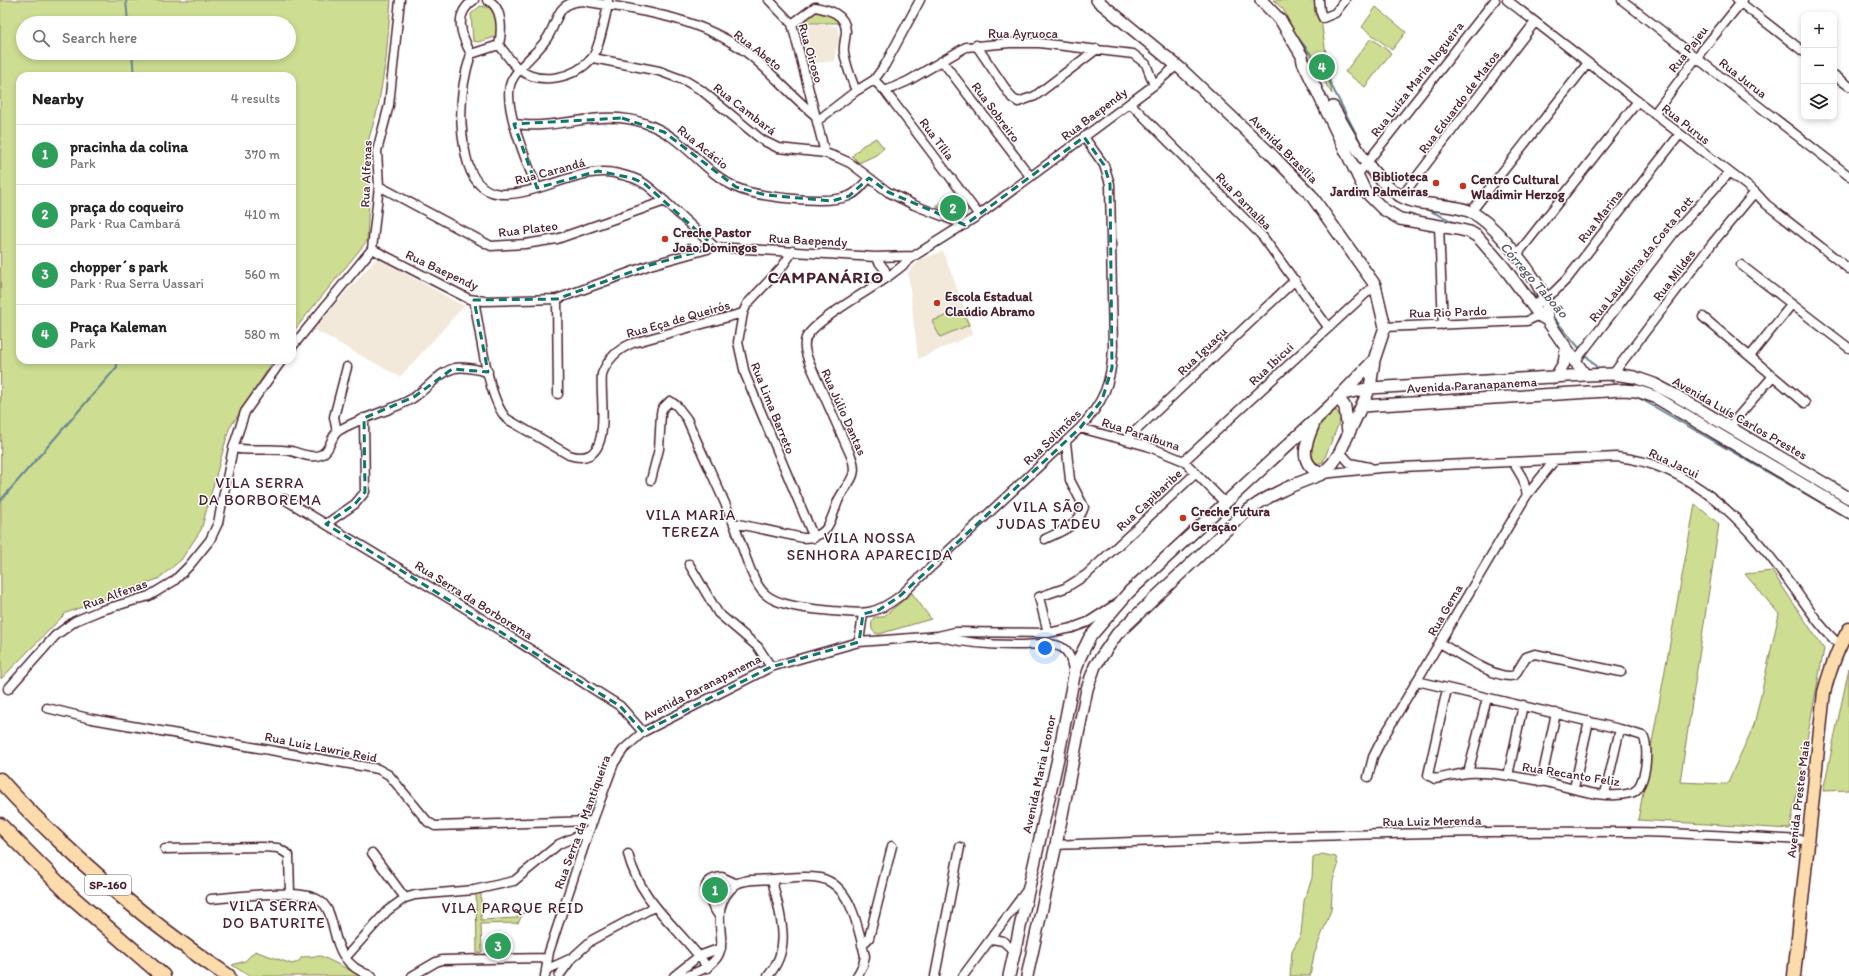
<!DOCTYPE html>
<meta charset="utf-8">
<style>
:root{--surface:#fff;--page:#f6f6f6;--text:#222;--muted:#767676;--line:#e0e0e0;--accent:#7c3aed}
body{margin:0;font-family:Itim,sans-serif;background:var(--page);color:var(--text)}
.controls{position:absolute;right:12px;top:12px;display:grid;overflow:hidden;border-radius:8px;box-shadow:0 2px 6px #0003}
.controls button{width:36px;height:36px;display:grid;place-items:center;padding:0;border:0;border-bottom:1px solid var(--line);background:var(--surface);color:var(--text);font:20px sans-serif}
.you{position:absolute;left:1045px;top:648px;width:14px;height:14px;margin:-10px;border:3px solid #fff;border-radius:50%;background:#1a73e8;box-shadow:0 0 0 6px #1a73e833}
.badge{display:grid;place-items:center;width:26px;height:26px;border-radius:50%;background:var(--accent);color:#fff;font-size:13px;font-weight:700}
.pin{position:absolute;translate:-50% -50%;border:2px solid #fff;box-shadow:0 1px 4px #0006}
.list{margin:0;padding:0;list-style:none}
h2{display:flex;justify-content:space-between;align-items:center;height:52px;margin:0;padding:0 16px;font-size:17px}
h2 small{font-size:13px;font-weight:400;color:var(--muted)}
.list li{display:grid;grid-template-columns:26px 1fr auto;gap:12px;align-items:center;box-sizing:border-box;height:60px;padding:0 16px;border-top:1px solid var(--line)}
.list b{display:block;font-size:15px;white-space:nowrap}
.list p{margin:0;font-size:13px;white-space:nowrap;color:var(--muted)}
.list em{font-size:13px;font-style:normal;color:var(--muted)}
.icon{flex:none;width:22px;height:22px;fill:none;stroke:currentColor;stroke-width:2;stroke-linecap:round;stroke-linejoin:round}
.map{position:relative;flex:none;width:1849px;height:976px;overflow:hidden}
.search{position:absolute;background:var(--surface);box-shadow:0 2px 6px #0003;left:16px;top:16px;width:280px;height:44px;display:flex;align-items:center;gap:10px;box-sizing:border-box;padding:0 14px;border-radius:22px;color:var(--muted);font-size:15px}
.panel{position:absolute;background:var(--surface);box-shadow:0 2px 6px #0003;left:16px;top:72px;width:280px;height:292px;border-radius:12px}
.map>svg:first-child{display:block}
.built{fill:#f2e9db}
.green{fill:#cddd91;stroke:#8c7e5e;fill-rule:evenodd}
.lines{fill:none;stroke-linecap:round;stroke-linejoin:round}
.stream{stroke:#678593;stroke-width:2}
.street-casing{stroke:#4a1f2b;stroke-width:11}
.secondary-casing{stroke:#4a1f2b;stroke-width:14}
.primary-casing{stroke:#4a1f2b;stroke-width:15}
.highway-casing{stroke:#4a1f2b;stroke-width:17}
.street{stroke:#fff;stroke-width:8}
.secondary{stroke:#fff;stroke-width:11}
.primary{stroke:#fcdcac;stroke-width:12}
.highway{stroke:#fcdcac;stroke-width:14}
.marked{fill:none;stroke:#0f766e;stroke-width:3;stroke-dasharray:8 5;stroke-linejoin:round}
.poi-dot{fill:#c8321e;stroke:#fff;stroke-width:1.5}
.labels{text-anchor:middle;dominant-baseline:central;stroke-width:3;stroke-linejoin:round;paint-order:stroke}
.shield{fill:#fff;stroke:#80626b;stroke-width:1}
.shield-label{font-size:12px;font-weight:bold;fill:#4a1f2b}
.street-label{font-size:13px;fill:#4a1f2b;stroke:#fff}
.poi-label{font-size:13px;font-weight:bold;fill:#4a1f2b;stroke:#fff;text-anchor:start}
.water-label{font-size:14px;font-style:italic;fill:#5b5a68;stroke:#fff}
.quarter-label{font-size:15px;letter-spacing:1px;fill:#4a1f2b;stroke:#fff}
.district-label{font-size:17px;font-weight:bold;letter-spacing:1px;fill:#4a1f2b;stroke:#fff}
</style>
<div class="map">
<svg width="1849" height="976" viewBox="0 0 1849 976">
<rect width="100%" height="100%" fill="#fff"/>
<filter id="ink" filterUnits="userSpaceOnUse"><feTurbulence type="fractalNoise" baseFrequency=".025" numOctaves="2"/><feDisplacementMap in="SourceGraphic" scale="8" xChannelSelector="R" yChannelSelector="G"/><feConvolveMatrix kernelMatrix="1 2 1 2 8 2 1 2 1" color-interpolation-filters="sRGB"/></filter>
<g filter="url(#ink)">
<!-- built -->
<path class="built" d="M819,24L837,26L840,39L836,49L835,61L809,64L798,29L804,26Z
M943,251L974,334L918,359L908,272L920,260Z
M377,258L464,306L400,377L313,329Z"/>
<!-- green -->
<path class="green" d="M0,0H391L386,59L378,108L367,145L370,176L367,241L292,333V76H20V360H274L229,429L201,530L181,560L158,579L66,613L1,679ZM23,23H289V53H23Z
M1273,0H1318L1332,94L1299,41L1283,9Z
M480,6L493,8L498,25L496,37L478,42L473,41L471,14Z
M1376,7L1406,32L1392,50L1362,27Z
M815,10L829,13L839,23H803Z
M1371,38L1391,53L1365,87L1345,72Z
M876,138L884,148L876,155L859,163L852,156L862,146Z
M955,195L969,210L958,219L936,206Z
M962,310L969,325L940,337L932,321Z
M1336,410L1341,418L1323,462L1313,465C1299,444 1319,422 1336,410Z
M1695,504L1719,524L1680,782L1727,784L1754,725L1779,614L1745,574L1772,571L1824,649L1790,829L1638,820Z
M912,593L931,619L879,634C870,633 870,624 874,617H883Z
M1849,668V790L1823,791Z
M1322,854L1336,857L1338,866L1333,880L1331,910L1314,955L1310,976H1290L1292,951L1301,934L1304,901L1312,878L1313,858Z
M725,880L726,885L717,900H712L707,889L711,882Z
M481,893V920L516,918L524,912L518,923L481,924L482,952L477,953L476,894Z
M494,940H501V952H495Z
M255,951L292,964L298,962L302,957L321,956L362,976H249L232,965L245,961Z"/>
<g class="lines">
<!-- stream -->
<path class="stream" d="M126,0L128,23
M1296,35L1324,71L1367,155
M132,53L134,76
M1424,208L1458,224
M1517,276L1538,300
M1551,315L1581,350
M1584,353L1600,371
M1607,378L1618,386
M1634,395L1849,519
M0,501L117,367V360"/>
<!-- street casing -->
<g class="street-casing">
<path id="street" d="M769,0L792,24L825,153
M1319,0L1320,11L1323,18L1335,13L1345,0
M1507,0L1755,192L1766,204L1849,269
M1622,0L1849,176
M1737,0L1804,52
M792,24L815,7C829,10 845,13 846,31C846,38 843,45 844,52C846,66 851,78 856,91
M499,45C505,52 511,63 519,69C540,86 575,78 592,58C599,50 605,17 608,5V1
M976,45L1012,98L1018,102L1035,96L1097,49
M471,54C460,88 458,121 466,156C483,237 566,162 614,173C624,175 637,178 645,184C654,190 662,199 670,206C685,220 700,234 715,247
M471,54L499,45C502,31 503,6 487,0
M471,54C461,35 453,14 474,0
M593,58L659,71L686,81L701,90L762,140L778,148L825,153L839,158L850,163L888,192L914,205L965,225
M943,62L1030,176
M1834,75L1849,86
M874,80L885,91L979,215
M885,91L908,81L966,47L1010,43H1039L1133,54L1146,64L1154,85
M1130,103L1263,237L1328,327
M1654,114L1696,58L1743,0
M817,121L856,91L874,80L885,65L920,0
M514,124C523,125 533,126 542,125C577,123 609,111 644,123C684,136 701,170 735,187C755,197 828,205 849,196C857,193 863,185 869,178
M1358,174L1495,0
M379,186L491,246L525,244L557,239L665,201
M537,188C528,164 500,102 512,80C521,62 540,52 549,35C559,17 557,3 582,1C640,10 698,17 746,52C771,71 791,96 816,116
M1402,196L1535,22
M1471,212L1588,63
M1439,226L1443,325
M372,249L469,299L484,301L557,299L650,265L715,247L875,257L914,256L979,215L1154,85L1177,65
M793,251L782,267L747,304L743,313L738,342L745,374L814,538
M1516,256L1638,101
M875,257L885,270L887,278
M1741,265L1849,348
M557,299L558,394
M474,300C480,329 487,399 507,419L569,455C616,470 599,398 602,374C608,358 618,349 633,343L743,313
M1533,306L1554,292L1567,279L1680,134
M1703,317L1805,403
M1385,327L1527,321L1544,313
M292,347L372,249L379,186L377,151L389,105L400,0
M1751,355L1792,304
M1574,363L1674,233L1729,173
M1613,374L1711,245L1755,192
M1729,427L1773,376
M1080,428L1147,446L1184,461L1225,503
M337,432L334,417L347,367
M1126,440L1295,280
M233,448C253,452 271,447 291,451C300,453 311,459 320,455C331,451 330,437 338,431C362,416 390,412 413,398C427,389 439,372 455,368C466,366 478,370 488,372
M1340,452L1350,463L1369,467
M1184,461L1375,285
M1513,462L1523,479L1527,495
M1322,474L1380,468L1617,457C1691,464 1746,522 1787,579C1804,601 1819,627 1840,645
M651,480L659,449L661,413L662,409L670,401L677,406L687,419C702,454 719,488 733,522C741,540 751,582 765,594C779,607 814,609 832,611C863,614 874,616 900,596L1080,428C1104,402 1111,383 1113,349L1110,184L1104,165L1084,137
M284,499L460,605L620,706L643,732
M734,523L803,538C829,538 830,521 838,501C846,483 860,478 851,456L809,362C806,354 803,346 806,338C814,321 868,291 885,279C895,272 905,264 914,256
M326,524L355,504L365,492L364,418
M1045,539C1062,531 1078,526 1084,507L1070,480L1066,442
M689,564L718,613L758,647L771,667
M1048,633L1039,597L1065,588L1086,575L1196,473
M941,637C965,643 990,645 1015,645C1029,646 1048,641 1061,647C1071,652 1072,665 1074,675
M859,642L863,614
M1440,643C1454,651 1499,682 1515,675L1526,657L1535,654L1621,672
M1417,681L1620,729L1643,736C1650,748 1646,789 1631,793C1603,801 1568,786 1541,781C1518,777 1492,772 1468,773C1457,774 1446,777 1435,779L1428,775L1447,689
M8,689L55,636L75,621L99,611L149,596L174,581L189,566L210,540L218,523L233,448L245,412L282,360
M47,708L92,719L378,769L389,775L428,822L435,826L593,821
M1468,773L1487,698
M1508,776L1523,705
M1368,777L1373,757L1380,743L1527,495L1554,461
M1541,782L1556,713
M1574,788L1589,721
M1605,794L1620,729
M1056,845C1246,838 1436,830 1626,832C1687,832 1747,838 1808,840
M165,849L263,847L278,848L289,855L290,894
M372,853L405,898
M628,854C641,904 680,928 708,968
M211,899C236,897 296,888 317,899C343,912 322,960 372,976
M719,916C710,902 693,880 722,877L737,884
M992,939L1003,941L1015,952
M862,945L869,938L892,846
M345,958L387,911L405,898L415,895L474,890L514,881L559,844L589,831
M546,970L572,958
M412,976L436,962L442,960L548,958
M545,976L549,952L589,831L614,763L623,750L643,732L771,667L841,647L859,642L938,636L955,632L1048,633L1072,628L1088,622L1113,606
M559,976L572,958L592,940L654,907
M674,976L699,956L721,948
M686,976C754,955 695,920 735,885C744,878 763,880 774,879C789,878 805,875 820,878C852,885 858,929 865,956L863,965L857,976
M768,976C794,946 779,914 772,879
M935,976L960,847
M963,976L1027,890"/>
</g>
<!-- secondary casing -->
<g class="secondary-casing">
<path id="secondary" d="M1261,0L1281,21L1302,56L1303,62L1365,191L1383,209L1400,219L1457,229L1470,232L1478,237L1504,267L1540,316L1547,320L1585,375
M1333,107C1351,138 1369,176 1400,196C1421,208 1450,202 1471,212C1495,224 1533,272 1544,297C1547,304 1547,313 1547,320
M1555,378L1564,363L1566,350
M1343,394L1370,388L1585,375L1613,374L1634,377L1654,384L1675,395L1849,498
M1338,397L1345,407L1348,432
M1362,406L1623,390L1637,391L1655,397L1849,512
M1315,421C1307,440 1295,463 1322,474
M1009,976L1058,758L1074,676L1080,657L1090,637L1129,592L1331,405L1374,360
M1027,976L1056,845L1087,689L1095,666L1117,634L1241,516C1265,496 1292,485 1322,474L1333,463L1340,452L1370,388L1374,360L1385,327L1375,285L1311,195L1272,155L1181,69L1097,0"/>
</g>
<!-- primary casing -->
<g class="primary-casing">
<path id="primary" d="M1794,976L1824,692C1830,670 1837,649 1849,629"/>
</g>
<!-- highway casing -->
<g class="highway-casing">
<path id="highway" d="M0,780C20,803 42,824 64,845C115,893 170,937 228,976
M0,825L72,897L163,976"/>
</g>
<!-- street -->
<use href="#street" class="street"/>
<!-- secondary -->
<use href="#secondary" class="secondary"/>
<!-- primary -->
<use href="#primary" class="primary"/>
<!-- highway -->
<use href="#highway" class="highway"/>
</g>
</g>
<!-- marked area -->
<path class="marked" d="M622,118L664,132L736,187L766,195L832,201L849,196L869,178L888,192L965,225L1084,137L1104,165L1110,184L1112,368L1102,400L1080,428L900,596L879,610L863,614L859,642L771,667L643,732L620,706L326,524L355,504L365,492L364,418L414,397L452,369L488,372L474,300L557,299L650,265L715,247L645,184L632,178L598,171L537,188L514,124Z"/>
<!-- markers -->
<g class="poi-dot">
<circle cx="1436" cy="183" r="4"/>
<circle cx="1463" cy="186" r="4"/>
<circle cx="665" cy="239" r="4"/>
<circle cx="937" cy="303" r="4"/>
<circle cx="1183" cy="518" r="4"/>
</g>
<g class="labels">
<!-- shield labels -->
<rect class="shield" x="85" y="875" width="46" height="20" rx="3"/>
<g class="shield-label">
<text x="108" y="885">SP-160</text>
</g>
<!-- street labels -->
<g class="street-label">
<text x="1023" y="33">Rua Ayruoca</text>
<text transform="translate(1688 49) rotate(-52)">Rua Pajeu</text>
<text transform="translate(758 50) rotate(38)">Rua Abeto</text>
<text transform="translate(811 53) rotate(74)">Rua Oiroso</text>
<text transform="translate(1743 78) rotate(38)">Rua Jurua</text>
<text transform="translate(1417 79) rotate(-52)">Rua Luíza Maria Nogueira</text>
<text transform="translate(1459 102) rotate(-53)">Rua Eduardo de Matos</text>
<text transform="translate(745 109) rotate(38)">Rua Cambará</text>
<text transform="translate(996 112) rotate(53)">Rua Sobreiro</text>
<text transform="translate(1094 114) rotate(-37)">Rua Baependy</text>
<text transform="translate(1686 124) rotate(38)">Rua Purus</text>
<text transform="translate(937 139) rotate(53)">Rua Tília</text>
<text transform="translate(703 147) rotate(39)">Rua Acácio</text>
<text transform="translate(1284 149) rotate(45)">Avenida Brasília</text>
<text transform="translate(550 171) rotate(-15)">Rua Carandá</text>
<text transform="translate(366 174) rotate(-88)">Rua Alfenas</text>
<text transform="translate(1244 201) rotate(46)">Rua Parnaíba</text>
<text transform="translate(1600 216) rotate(-52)">Rua Marina</text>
<text transform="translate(528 229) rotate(-7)">Rua Plateo</text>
<text transform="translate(808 240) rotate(3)">Rua Baependy</text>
<text transform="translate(1641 259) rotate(-51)">Rua Laudelina da Costa Pott</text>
<text transform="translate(442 270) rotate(25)">Rua Baependy</text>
<text transform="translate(1674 275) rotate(-53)">Rua Mildes</text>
<text transform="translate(1448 312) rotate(-2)">Rua Rio Pardo</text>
<text transform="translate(678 319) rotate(-16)">Rua Eça de Queirós</text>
<text transform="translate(1202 351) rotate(-44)">Rua Iguaçu</text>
<text transform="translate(1271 364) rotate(-43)">Rua Ibicui</text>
<text transform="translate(1472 385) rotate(-3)">Avenida Paranapanema</text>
<text transform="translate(773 408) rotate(68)">Rua Lima Barreto</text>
<text transform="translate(844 412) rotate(66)">Rua Júlio Dantas</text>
<text transform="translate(1740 418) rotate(30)">Avenida Luís Carlos Prestes</text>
<text transform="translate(1141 434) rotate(18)">Rua Paraíbuna</text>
<text transform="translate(1052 437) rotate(-44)">Rua Solimões</text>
<text transform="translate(1674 463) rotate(25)">Rua Jacui</text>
<text transform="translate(1149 500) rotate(-43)">Rua Capibaribe</text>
<text transform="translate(115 594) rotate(-20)">Rua Alfenas</text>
<text transform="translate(474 600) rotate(32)">Rua Serra da Borborema</text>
<text transform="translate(1445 610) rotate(-60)">Rua Gema</text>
<text transform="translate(702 687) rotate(-27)">Avenida Paranapanema</text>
<text transform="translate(321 747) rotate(11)">Rua Luiz Lawrie Reid</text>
<text transform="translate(1039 774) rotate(-78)">Avenida Maria Leonor</text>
<text transform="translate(1571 774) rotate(9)">Rua Recanto Feliz</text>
<text transform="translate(1798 799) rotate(-83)">Avenida Prestes Maia</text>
<text transform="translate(1432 821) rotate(-1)">Rua Luiz Merenda</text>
<text transform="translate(582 822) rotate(-70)">Rua Serra da Mantiqueira</text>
</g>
<!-- poi labels -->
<g class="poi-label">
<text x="1428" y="176" text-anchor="end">Biblioteca<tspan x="1428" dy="15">Jardim Palmeiras</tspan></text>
<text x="1471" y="179">Centro Cultural<tspan x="1471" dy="15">Wladimir Herzog</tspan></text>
<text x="673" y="232">Creche Pastor<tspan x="673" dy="15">João Domingos</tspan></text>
<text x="945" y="296">Escola Estadual<tspan x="945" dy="15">Claúdio Abramo</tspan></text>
<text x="1191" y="511">Creche Futura<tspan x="1191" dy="15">Geração</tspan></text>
</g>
<!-- water labels -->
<g class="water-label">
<text transform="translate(1534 280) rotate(49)">Córrego Taboão</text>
</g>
<!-- quarter labels -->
<g class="quarter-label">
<text x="260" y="483">VILA SERRA<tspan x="260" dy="17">DA BORBOREMA</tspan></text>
<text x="1049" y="507">VILA SÃO<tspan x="1049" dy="17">JUDAS TADEU</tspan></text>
<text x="691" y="515">VILA MARIA<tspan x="691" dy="17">TEREZA</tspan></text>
<text x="870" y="538">VILA NOSSA<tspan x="870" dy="17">SENHORA APARECIDA</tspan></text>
<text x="274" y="906">VILA SERRA<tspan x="274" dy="17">DO BATURITE</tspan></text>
<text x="513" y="908">VILA PARQUE REID</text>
</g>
<!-- district labels -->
<g class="district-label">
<text x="826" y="277">CAMPANÁRIO</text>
</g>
</g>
</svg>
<div class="controls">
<button>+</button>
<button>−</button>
<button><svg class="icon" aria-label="layers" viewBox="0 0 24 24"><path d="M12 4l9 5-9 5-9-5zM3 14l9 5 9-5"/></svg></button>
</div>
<div class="you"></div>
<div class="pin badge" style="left:715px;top:890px;background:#2e9e5b">1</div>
<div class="pin badge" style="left:953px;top:208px;background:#2e9e5b">2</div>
<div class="pin badge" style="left:498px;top:946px;background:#2e9e5b">3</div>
<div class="pin badge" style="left:1322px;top:67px;background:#2e9e5b">4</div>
<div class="search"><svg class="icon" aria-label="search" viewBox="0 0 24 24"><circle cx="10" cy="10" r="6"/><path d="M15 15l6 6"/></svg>Search here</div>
<section class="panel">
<h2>Nearby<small>4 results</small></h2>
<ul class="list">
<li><span class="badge" style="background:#2e9e5b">1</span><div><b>pracinha da colina</b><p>Park</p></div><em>370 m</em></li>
<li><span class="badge" style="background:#2e9e5b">2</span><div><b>praça do coqueiro</b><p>Park · Rua Cambará</p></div><em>410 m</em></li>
<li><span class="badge" style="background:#2e9e5b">3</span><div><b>chopper´s park</b><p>Park · Rua Serra Uassari</p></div><em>560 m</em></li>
<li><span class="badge" style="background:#2e9e5b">4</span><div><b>Praça Kaleman</b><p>Park</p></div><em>580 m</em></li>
</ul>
</section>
</div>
